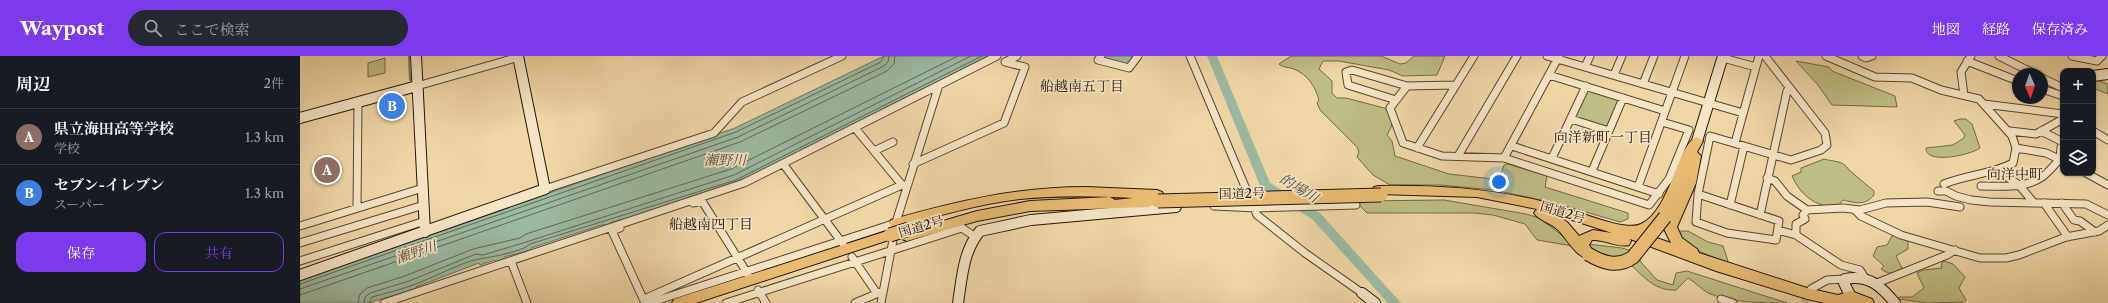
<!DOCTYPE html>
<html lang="ja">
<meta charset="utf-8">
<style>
:root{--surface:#171b24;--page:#242831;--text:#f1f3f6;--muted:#9ea1a6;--line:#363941;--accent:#7c3aed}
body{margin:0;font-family:"Libre Caslon Text","Noto Serif JP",serif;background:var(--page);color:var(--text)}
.controls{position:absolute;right:12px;top:12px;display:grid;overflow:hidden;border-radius:8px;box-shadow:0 1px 3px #0004}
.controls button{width:36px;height:36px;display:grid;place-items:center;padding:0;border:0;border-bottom:1px solid var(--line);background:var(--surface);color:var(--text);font:20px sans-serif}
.compass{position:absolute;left:1712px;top:12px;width:36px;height:36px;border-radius:50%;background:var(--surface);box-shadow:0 1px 3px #0004;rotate:178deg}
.you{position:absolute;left:1199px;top:126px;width:14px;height:14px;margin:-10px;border:3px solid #fff;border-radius:50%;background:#1a73e8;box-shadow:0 0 0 6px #1a73e833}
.badge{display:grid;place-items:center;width:26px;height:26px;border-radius:50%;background:var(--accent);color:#fff;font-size:13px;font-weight:700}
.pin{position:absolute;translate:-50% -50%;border:2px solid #fff;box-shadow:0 1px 4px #0006}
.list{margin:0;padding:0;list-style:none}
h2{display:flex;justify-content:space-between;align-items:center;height:52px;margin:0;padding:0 16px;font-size:17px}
h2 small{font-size:13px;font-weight:400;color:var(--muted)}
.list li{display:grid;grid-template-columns:26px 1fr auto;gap:12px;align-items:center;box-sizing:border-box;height:56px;padding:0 16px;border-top:1px solid var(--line)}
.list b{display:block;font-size:15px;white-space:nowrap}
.list p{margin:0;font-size:13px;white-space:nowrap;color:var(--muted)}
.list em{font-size:13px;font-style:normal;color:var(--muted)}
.actions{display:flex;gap:8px;padding:12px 16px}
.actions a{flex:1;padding:9px 0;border:1px solid var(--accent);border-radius:12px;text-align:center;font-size:14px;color:var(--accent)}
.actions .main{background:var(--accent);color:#fff}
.icon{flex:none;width:22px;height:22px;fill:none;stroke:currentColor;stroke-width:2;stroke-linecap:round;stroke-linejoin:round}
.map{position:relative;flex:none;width:1808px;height:247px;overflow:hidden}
header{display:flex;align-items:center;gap:24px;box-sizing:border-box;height:56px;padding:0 20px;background:var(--accent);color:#fff}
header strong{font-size:19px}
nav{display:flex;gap:22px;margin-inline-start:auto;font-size:14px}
.search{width:280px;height:36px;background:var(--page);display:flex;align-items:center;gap:10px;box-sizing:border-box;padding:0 14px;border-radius:22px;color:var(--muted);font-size:15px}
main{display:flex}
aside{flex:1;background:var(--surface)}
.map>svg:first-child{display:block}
.green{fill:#bebd83;stroke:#726846}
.water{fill:#9bbaa2;stroke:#6d7765}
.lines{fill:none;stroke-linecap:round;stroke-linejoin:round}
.shore{stroke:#616656;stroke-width:1}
.stream{stroke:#6d7765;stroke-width:2}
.river{fill:#9bbaa2;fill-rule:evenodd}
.street-tunnel{stroke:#c8b087;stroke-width:7;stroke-dasharray:7 3.5;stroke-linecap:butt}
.street-casing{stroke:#594430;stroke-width:9}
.secondary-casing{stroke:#271309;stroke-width:12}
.highway-casing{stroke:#271309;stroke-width:2}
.street{stroke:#f5e5c5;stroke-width:7}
.secondary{stroke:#f5e5c5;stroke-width:10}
.highway{fill:#e8bc73;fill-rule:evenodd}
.highway-bridge-casing{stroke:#271309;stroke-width:15;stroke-linecap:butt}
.highway-bridge{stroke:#e8bc73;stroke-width:13}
.labels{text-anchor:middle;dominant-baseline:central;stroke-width:3.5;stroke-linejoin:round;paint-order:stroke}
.street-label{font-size:13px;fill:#271309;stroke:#f5e5c5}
.neighbourhood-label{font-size:14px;fill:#271309;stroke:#f5e5c5}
.water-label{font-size:14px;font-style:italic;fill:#504d3f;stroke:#f5e5c5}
</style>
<header>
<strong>Waypost</strong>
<div class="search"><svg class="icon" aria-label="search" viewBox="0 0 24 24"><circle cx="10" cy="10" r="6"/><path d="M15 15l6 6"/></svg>ここで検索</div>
<nav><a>地図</a><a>経路</a><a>保存済み</a></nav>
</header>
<main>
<aside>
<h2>周辺<small>2件</small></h2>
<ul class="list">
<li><span class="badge" style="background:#8d6e63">A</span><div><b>県立海田高等学校</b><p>学校</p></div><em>1.3 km</em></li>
<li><span class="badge" style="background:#3f7fe0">B</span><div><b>セブン-イレブン</b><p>スーパー</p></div><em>1.3 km</em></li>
</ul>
<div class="actions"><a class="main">保存</a><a>共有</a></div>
</aside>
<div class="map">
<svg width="1808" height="247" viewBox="0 0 1808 247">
<rect width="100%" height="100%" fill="#f0d7a6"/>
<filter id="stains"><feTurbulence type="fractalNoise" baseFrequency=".005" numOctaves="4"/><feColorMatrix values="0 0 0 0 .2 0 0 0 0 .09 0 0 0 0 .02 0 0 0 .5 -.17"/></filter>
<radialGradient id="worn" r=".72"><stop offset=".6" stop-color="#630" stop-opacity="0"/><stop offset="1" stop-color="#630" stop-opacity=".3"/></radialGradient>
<!-- green -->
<path class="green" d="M991,0H1081L1100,8L1106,7L1114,0H1145L1137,19L1103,20L1089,14L1039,5H1023L1019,13L1032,25V37L1037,42H1046L1088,53L1092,69L1087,79L1092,85L1095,100L1149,118L1193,123L1200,121L1204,109L1208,108L1247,120L1245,131L1328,157V163L1320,166L1255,147L1194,134L1140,129H1090L1073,119L1057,101L1059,96L1057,91L1020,54L1017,47L1019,44C1015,30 1008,19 994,13C989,11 984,12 979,8Z
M85,2V17L68,21V7Z
M1496,5L1529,11L1532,15L1595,40L1597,51L1532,49L1518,29Z
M1793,23L1808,28V38L1793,32Z
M1286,34H1290L1319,44L1306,72L1273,62Z
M1660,63H1666L1672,68L1680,92C1671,99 1625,109 1626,92L1653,89L1664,82L1665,79L1654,65Z
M1524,103C1534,106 1543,104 1549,114L1574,135V139C1565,150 1556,147 1543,144L1537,151C1516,151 1501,140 1492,120L1501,116V112Z
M1144,144L1226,158L1239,162L1268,184L1287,188L1322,192L1342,198L1340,205L1357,224L1373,229L1376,217L1387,215L1487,247C1461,247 1432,247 1408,237C1401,233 1395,226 1388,222L1376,234C1356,235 1346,223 1332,210L1325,212L1273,190L1237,184L1225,168L1193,159L1175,157H1067L1057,147V145Z
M1381,175H1388L1408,186L1423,190L1428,205L1426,206C1409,199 1388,194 1378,177Z
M1593,178L1608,183V193L1596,200L1602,212C1595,218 1589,219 1581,213L1584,210L1573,200L1577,191L1587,189Z
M1644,205L1653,208L1665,221L1659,232L1666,244L1664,246L1627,247L1598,243L1599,241H1612L1624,232L1617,217L1623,214L1642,212L1641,208Z"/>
<!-- water -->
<path class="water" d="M584,0H691L437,127L323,164L322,163L310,167L309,169L305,170L304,168L231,192V194L204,201V203L196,206L195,204L180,209L179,207L116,231V233L68,247H0V224L435,72Z
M805,0H836L827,11L802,5Z"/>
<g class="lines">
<!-- shore -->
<path class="shore" d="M0,228L436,76L581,6L584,0
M0,233L438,81L584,10L588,6L589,0
M0,239L440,86L587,15L594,8L595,0
M58,247L60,238L67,232L105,220L173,193L220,182L226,178L431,113L658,0
M64,247L65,241L70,237L109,225L176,198L183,199L223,187L434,119L671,0
M69,247L72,241C86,237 100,234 113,229C131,223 161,206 179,203C191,201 222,196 230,188L436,124L682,0"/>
<!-- stream -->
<path class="stream" d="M109,0L110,24"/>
<!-- river -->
<path class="river" d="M907,0H917L970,127L1020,157L1101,247H1088L1012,163L961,132Z"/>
<!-- street-tunnel -->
<path class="street-tunnel" d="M1504,247L1510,235"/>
<!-- street casing -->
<g class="street-casing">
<path id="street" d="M801,0L798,4L829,12L838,0
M890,0L957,159L1005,197L1062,237
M1247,0L1443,57
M1526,0L1575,21L1612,22L1641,34L1679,43L1712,80L1716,92L1713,107C1692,118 1666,119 1644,128
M1562,0L1566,2L1572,0
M1699,0L1735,18
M1772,0L1797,5L1802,0
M1423,2L1456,11
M1667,5L1718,25
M1285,11L1290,0
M1249,19L1365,55
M1314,19L1322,0
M1742,22L1763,32
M1343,28L1354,0
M1156,29L1107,30L1090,52L1103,87L1142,100L1204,102L1349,149L1369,123L1389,74L1362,66
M117,30L219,1
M1742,33L1763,40
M1664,39L1661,16L1671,0
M1096,44L1048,29L1046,16L1052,14L1107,30
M1684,48L1763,58
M1271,63L1309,75
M555,72L602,129
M1710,75L1736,78L1763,63
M1741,75L1763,86
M1793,75L1808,84
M1435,87L1459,0
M1212,90L1359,138
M1117,92L1174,0
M1716,92L1746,97L1763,105
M574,95L593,86
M1158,100L1217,0
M1204,102L1259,0
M1252,102L1286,30
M613,108L704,67L725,11L705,6L717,0
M484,109L543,188
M1697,114L1719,129L1734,147
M1292,115L1323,42
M1786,117L1808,129
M1467,122L1475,125L1487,140L1507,154L1543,152L1560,154L1586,147L1627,146L1660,151
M1681,130C1701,130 1725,133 1742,121C1749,116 1754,109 1760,103L1761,91L1763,89
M1338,131L1385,0
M245,133L414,77L442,46L542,0
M1638,135H1646L1656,140L1671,144L1690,146L1786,148L1808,159
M1398,138L1479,165L1476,184L1427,177L1396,166Z
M1398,138L1410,80L1491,104L1521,94L1527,89L1525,77L1465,0
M393,147L402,145L449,220
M1744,147L1768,181
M1762,147L1774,164L1780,165L1795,176
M1430,149L1444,90
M914,150L956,152L1056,149
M57,152L58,46
M1555,154L1561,160L1601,179L1680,202H1706L1719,199L1766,181L1799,175L1808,169
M1460,159L1487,35L1490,33
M0,170L123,132
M320,172L312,175L345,247
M1478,174L1496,179L1541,209L1560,214L1565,222
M1496,179V168L1505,163L1503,159L1507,154
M0,187L124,149
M552,201L576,236
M0,205L125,165
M211,205L227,247
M1577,227L1647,199L1655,194
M1511,233L1527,224L1545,223
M458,234L466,247
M344,243L602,129H607
M1421,243L1433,247
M84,247L444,127L697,0
M349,247L596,167
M426,247L662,172L674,180
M555,247L581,236
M581,247L597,163L639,29"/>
</g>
<!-- secondary casing -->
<g class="secondary-casing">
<path id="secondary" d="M116,0L125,176
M1793,20L1808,18
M0,62L117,30
M1397,85L1423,0
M0,219L245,133L218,0
M1062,237L1075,247
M1551,241L1544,227L1545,223C1568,218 1581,230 1595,247
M658,247C662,222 663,195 680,175L731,164L876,151"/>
</g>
<!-- highway casing -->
<g class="highway-casing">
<path id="highway" d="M1397,81L1403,85L1397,96L1401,100L1396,127L1377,171L1382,182L1397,193L1399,197L1507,232L1538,239L1551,235L1572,243L1574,247H1525L1507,243L1416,215L1330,183L1331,185L1329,189C1318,192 1304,183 1292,184L1289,189L1295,198L1293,202L1288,203C1274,199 1267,182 1257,173C1251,167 1238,164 1234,157L1237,153L1177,141L1079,138L1074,137L1072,134L1074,131L1079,130C1142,129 1202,133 1263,151C1280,156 1326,176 1341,168C1371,154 1378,86 1397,81ZM1257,159L1312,177L1293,174L1279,180L1267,166ZM1366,161L1363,171L1371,187L1345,178L1359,170Z
M786,131L857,134L862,136L864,139L862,142L853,143L855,146L853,149L848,151L730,155L677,165L607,185L602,183L600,180L602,177L677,155L730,145L810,141L815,144L833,142C795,140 758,139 720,143C678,148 637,160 596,172L591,170L589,167L591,164C655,145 719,131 786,131Z
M590,174L595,176L597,179L595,182L396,247H372L374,243Z"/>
</g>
<!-- street -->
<use href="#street" class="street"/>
<!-- secondary -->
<use href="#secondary" class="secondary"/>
<!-- highway -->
<use href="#highway" class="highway"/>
<!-- highway-bridge casing -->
<g class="highway-bridge-casing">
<path id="highway-bridge" d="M858,145L1081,139
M590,179L609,173
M1288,198C1303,207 1318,212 1333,201L1365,161"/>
</g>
<!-- highway-bridge -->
<use href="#highway-bridge" class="highway-bridge"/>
</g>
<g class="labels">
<!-- street labels -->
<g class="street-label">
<text transform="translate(942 137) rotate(-1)">国道2号</text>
<text transform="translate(1263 156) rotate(17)">国道2号</text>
<text transform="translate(621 170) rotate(-16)">国道2号</text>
</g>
<!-- neighbourhood labels -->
<g class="neighbourhood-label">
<text x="782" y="30">船越南五丁目</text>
<text x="1303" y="81">向洋新町一丁目</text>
<text x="1715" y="118">向洋中町</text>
<text x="411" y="168">船越南四丁目</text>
</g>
<!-- water labels -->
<g class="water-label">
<text x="425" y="104">瀬野川</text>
<text transform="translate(999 132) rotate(31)">的場川</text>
<text transform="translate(116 196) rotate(-19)">瀬野川</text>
</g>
</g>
<rect width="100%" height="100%" filter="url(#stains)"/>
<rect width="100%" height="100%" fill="url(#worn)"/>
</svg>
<div class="controls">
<button>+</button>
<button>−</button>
<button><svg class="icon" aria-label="layers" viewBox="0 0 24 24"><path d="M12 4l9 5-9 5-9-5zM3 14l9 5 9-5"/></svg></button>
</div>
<svg class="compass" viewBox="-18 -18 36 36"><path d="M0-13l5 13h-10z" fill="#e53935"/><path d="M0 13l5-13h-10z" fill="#9ea1a6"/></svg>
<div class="you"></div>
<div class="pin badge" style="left:27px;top:114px;background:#8d6e63">A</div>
<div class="pin badge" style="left:92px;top:50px;background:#3f7fe0">B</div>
</div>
</main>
